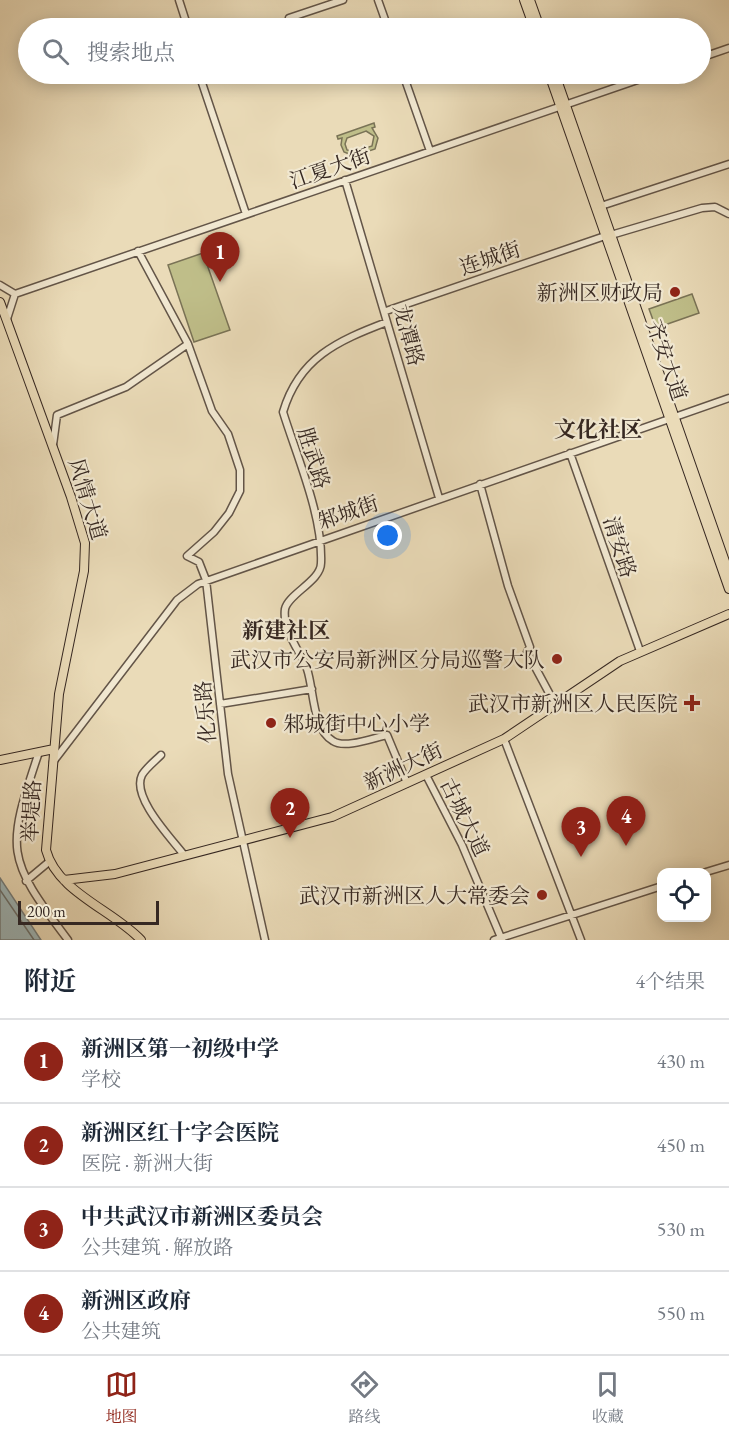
<!DOCTYPE html>
<html lang="zh">
<meta charset="utf-8">
<style>
:root{--surface:#fff;--page:#f2f2f3;--text:#1f2937;--muted:#747a83;--line:#e0e1e3;--accent:#8f2418}
body{margin:0;font-family:"EB Garamond","Noto Serif SC",serif;background:var(--page);color:var(--text)}
.controls{position:absolute;right:18px;bottom:18px;display:grid;overflow:hidden;border-radius:12px;box-shadow:0 3px 15px #0003}
.controls button{width:54px;height:54px;display:grid;place-items:center;padding:0;border:0;border-bottom:2px solid var(--line);background:var(--surface);color:var(--text);font:30px sans-serif}
.scale{position:absolute;left:18px;bottom:15px;width:141px;box-sizing:border-box;padding-left:6px;border:3px solid #362822;border-top:0;font-size:16px;line-height:21px;white-space:nowrap;color:#362822;-webkit-text-stroke:4px #f1e8d1;paint-order:stroke}
.you{position:absolute;left:388px;top:536px;width:21px;height:21px;margin:-15px;border:4px solid #fff;border-radius:50%;background:#1a73e8;box-shadow:0 0 0 9px #1a73e833}
.badge{display:grid;place-items:center;width:39px;height:39px;border-radius:50%;background:var(--accent);color:#fff;font-size:20px;font-weight:700}
.pin{position:absolute;translate:-50% -50px;filter:drop-shadow(0 2px 3px #0008)}
.pin::after{content:'';position:absolute;top:32px;width:21px;height:18px;background:inherit;clip-path:polygon(0 0,100% 0,50% 100%)}
.list{margin:0;padding:0;list-style:none}
h2{display:flex;justify-content:space-between;align-items:center;height:78px;margin:0;padding:0 24px;font-size:26px}
h2 small{font-size:20px;font-weight:400;color:var(--muted)}
.list li{display:grid;grid-template-columns:39px 1fr auto;gap:18px;align-items:center;box-sizing:border-box;height:84px;padding:0 24px;border-top:2px solid var(--line)}
.list b{display:block;font-size:22px;white-space:nowrap}
.list p{margin:0;font-size:20px;white-space:nowrap;color:var(--muted)}
.list em{font-size:20px;font-style:normal;color:var(--muted)}
.icon{flex:none;width:33px;height:33px;fill:none;stroke:currentColor;stroke-width:2;stroke-linecap:round;stroke-linejoin:round}
.map{position:relative;flex:none;width:729px;height:940px;overflow:hidden}
.search{position:absolute;background:var(--surface);box-shadow:0 3px 15px #0003;left:18px;right:18px;top:18px;height:66px;display:flex;align-items:center;gap:15px;box-sizing:border-box;padding:0 21px;border-radius:33px;color:var(--muted);font-size:22px}
.sheet{height:414px;background:var(--surface)}
nav{display:flex;justify-content:space-around;align-items:center;box-sizing:border-box;height:84px;border-top:2px solid var(--line);background:var(--surface);font-size:16px;color:var(--muted)}
nav a{display:grid;justify-items:center;gap:3px}
nav .on{color:var(--accent)}
.map>svg:first-child{display:block}
.green{fill:#bfbe89;stroke:#7a7356;stroke-width:1.5;fill-rule:evenodd}
.water{fill:#9eb8bb;stroke:#747e7e;stroke-width:1.5}
.lines{fill:none;stroke-linecap:round;stroke-linejoin:round}
.shore{stroke:#6a706e;stroke-width:1.5}
.minor-casing{stroke:#635548;stroke-width:9}
.major-casing{stroke:#362822;stroke-width:10}
.minor{stroke:#f1e8d1;stroke-width:6}
.major{stroke:#eadbb8;stroke-width:8}
.poi-dot{fill:#8f2418;stroke:#f1e8d1;stroke-width:2}
.labels{text-anchor:middle;dominant-baseline:central;stroke-width:4.5;stroke-linejoin:round;paint-order:stroke}
.street-label{font-size:21px;fill:#362822;stroke:#f1e8d1}
.poi-label{font-size:21px;fill:#362822;stroke:#f1e8d1;text-anchor:end}
.neighbourhood-label{font-size:22px;font-weight:bold;fill:#362822;stroke:#f1e8d1}
</style>
<div class="map">
<svg width="729" height="940" viewBox="0 0 729 940">
<rect width="100%" height="100%" fill="#eadbb8"/>
<filter id="stains"><feTurbulence type="fractalNoise" baseFrequency=".00333" numOctaves="4"/><feColorMatrix values="0 0 0 0 .2 0 0 0 0 .09 0 0 0 0 .02 0 0 0 .5 -.17"/></filter>
<radialGradient id="worn" r=".72"><stop offset=".6" stop-color="#630" stop-opacity="0"/><stop offset="1" stop-color="#630" stop-opacity=".3"/></radialGradient>
<!-- green -->
<path class="green" d="M374,123L375,127L372,128L378,138L375,149L354,156L344,152L341,145L342,138L338,139L337,136ZM366,131L374,136L372,146L354,152L347,150L345,144L347,138Z
M203,253L230,330L194,342L168,265Z
M692,294L699,313L656,328L649,309Z"/>
<!-- water -->
<path class="water" d="M0,878L41,940H0Z"/>
<g class="lines">
<!-- shore -->
<path class="shore" d="M0,890L34,940"/>
<!-- minor casing -->
<g class="minor-casing">
<path id="minor" d="M179,0L188,28
M378,0L388,28
M289,18L343,0
M700,58L729,48
M199,74L246,214
M403,74L430,151
M345,180L439,498
M601,206L729,164
M611,235L702,208L715,207L729,214
M138,251L188,344L212,411L228,434L240,470V491L229,513L214,532L187,556L199,562L206,580L228,774L265,940
M0,285L15,294
M15,294L655,74
M386,311L605,236
M7,319L15,294
M387,322C337,341 299,358 283,412C297,457 323,516 321,563C321,581 288,594 285,609C282,630 300,651 307,669C314,689 312,729 333,741C345,749 373,738 387,735L407,783
M53,445L57,415L126,387L188,344
M570,453L640,651
M480,484L508,586L530,647L527,652L555,704
M220,704L312,689
M504,739L581,940
M39,752C6,850 5,857 68,940
M161,755C155,761 146,768 142,775C131,797 171,838 184,855
M53,762L177,600L198,584L729,398
M426,775L462,845L502,940
M706,872L729,865
M26,881L50,861
M494,940L662,886"/>
</g>
<!-- major casing -->
<g class="major-casing">
<path id="major" d="M524,0L534,28
M530,0L540,28
M549,74L729,589
M555,74L729,573
M0,302L71,497L85,543L84,571L59,694L46,850C57,892 113,910 141,940
M0,760L54,749
M64,880L115,874L332,817L504,739L620,661L729,614"/>
</g>
<!-- minor -->
<use href="#minor" class="minor"/>
<!-- major -->
<use href="#major" class="major"/>
</g>
<!-- markers -->
<g class="poi-dot">
<circle cx="675" cy="292" r="6"/>
<circle cx="557" cy="659" r="6"/>
<path d="M689 694h6v6h6v6h-6v6h-6v-6h-6v-6h6z"/>
<circle cx="271" cy="723" r="6"/>
<circle cx="542" cy="895" r="6"/>
</g>
<g class="labels">
<!-- street labels -->
<g class="street-label">
<text transform="translate(330 168) rotate(-19)">江夏大街</text>
<text transform="translate(490 258) rotate(-19)">连城街</text>
<text transform="translate(409 335) rotate(75)">龙潭路</text>
<text transform="translate(667 360) rotate(71)">齐安大道</text>
<text transform="translate(314 458) rotate(73)">胜武路</text>
<text transform="translate(88 499) rotate(73)">风情大道</text>
<text transform="translate(348 512) rotate(-19)">邾城街</text>
<text transform="translate(620 547) rotate(72)">清安路</text>
<text transform="translate(205 712) rotate(-95)">化乐路</text>
<text transform="translate(403 766) rotate(-25)">新洲大街</text>
<text transform="translate(31 811) rotate(-87)">举堤路</text>
<text transform="translate(465 817) rotate(64)">古城大道</text>
</g>
<!-- poi labels -->
<g class="poi-label">
<text x="663" y="292">新洲区财政局</text>
<text x="545" y="659">武汉市公安局新洲区分局巡警大队</text>
<text x="678" y="703">武汉市新洲区人民医院</text>
<text x="283" y="723" text-anchor="start">邾城街中心小学</text>
<text x="530" y="895">武汉市新洲区人大常委会</text>
</g>
<!-- neighbourhood labels -->
<g class="neighbourhood-label">
<text x="598" y="429">文化社区</text>
<text x="286" y="630">新建社区</text>
</g>
</g>
<rect width="100%" height="100%" filter="url(#stains)"/>
<rect width="100%" height="100%" fill="url(#worn)"/>
</svg>
<div class="controls">
<button><svg class="icon" aria-label="locate" viewBox="0 0 24 24"><circle cx="12" cy="12" r="6"/><path d="M12 2v4M12 18v4M2 12h4M18 12h4"/></svg></button>
</div>
<div class="scale">200 m</div>
<div class="you"></div>
<div class="pin badge" style="left:220px;top:282px">1</div>
<div class="pin badge" style="left:290px;top:838px">2</div>
<div class="pin badge" style="left:581px;top:857px">3</div>
<div class="pin badge" style="left:626px;top:846px">4</div>
<div class="search"><svg class="icon" aria-label="search" viewBox="0 0 24 24"><circle cx="10" cy="10" r="6"/><path d="M15 15l6 6"/></svg>搜索地点</div>
</div>
<section class="sheet">
<h2>附近<small>4个结果</small></h2>
<ul class="list">
<li><span class="badge">1</span><div><b>新洲区第一初级中学</b><p>学校</p></div><em>430 m</em></li>
<li><span class="badge">2</span><div><b>新洲区红十字会医院</b><p>医院 · 新洲大街</p></div><em>450 m</em></li>
<li><span class="badge">3</span><div><b>中共武汉市新洲区委员会</b><p>公共建筑 · 解放路</p></div><em>530 m</em></li>
<li><span class="badge">4</span><div><b>新洲区政府</b><p>公共建筑</p></div><em>550 m</em></li>
</ul>
</section>
<nav>
<a class="on"><svg class="icon" aria-label="map" viewBox="0 0 24 24"><path d="M3 6l6-2 6 2 6-2v14l-6 2-6-2-6 2zM9 4v14M15 6v14"/></svg>地图</a>
<a><svg class="icon" aria-label="directions" viewBox="0 0 24 24"><path d="M12 3l9 9-9 9-9-9zM9 14v-3h6M13 9l2 2-2 2"/></svg>路线</a>
<a><svg class="icon" aria-label="saved" viewBox="0 0 24 24"><path d="M7 4h10v16l-5-4-5 4z"/></svg>收藏</a>
</nav>
